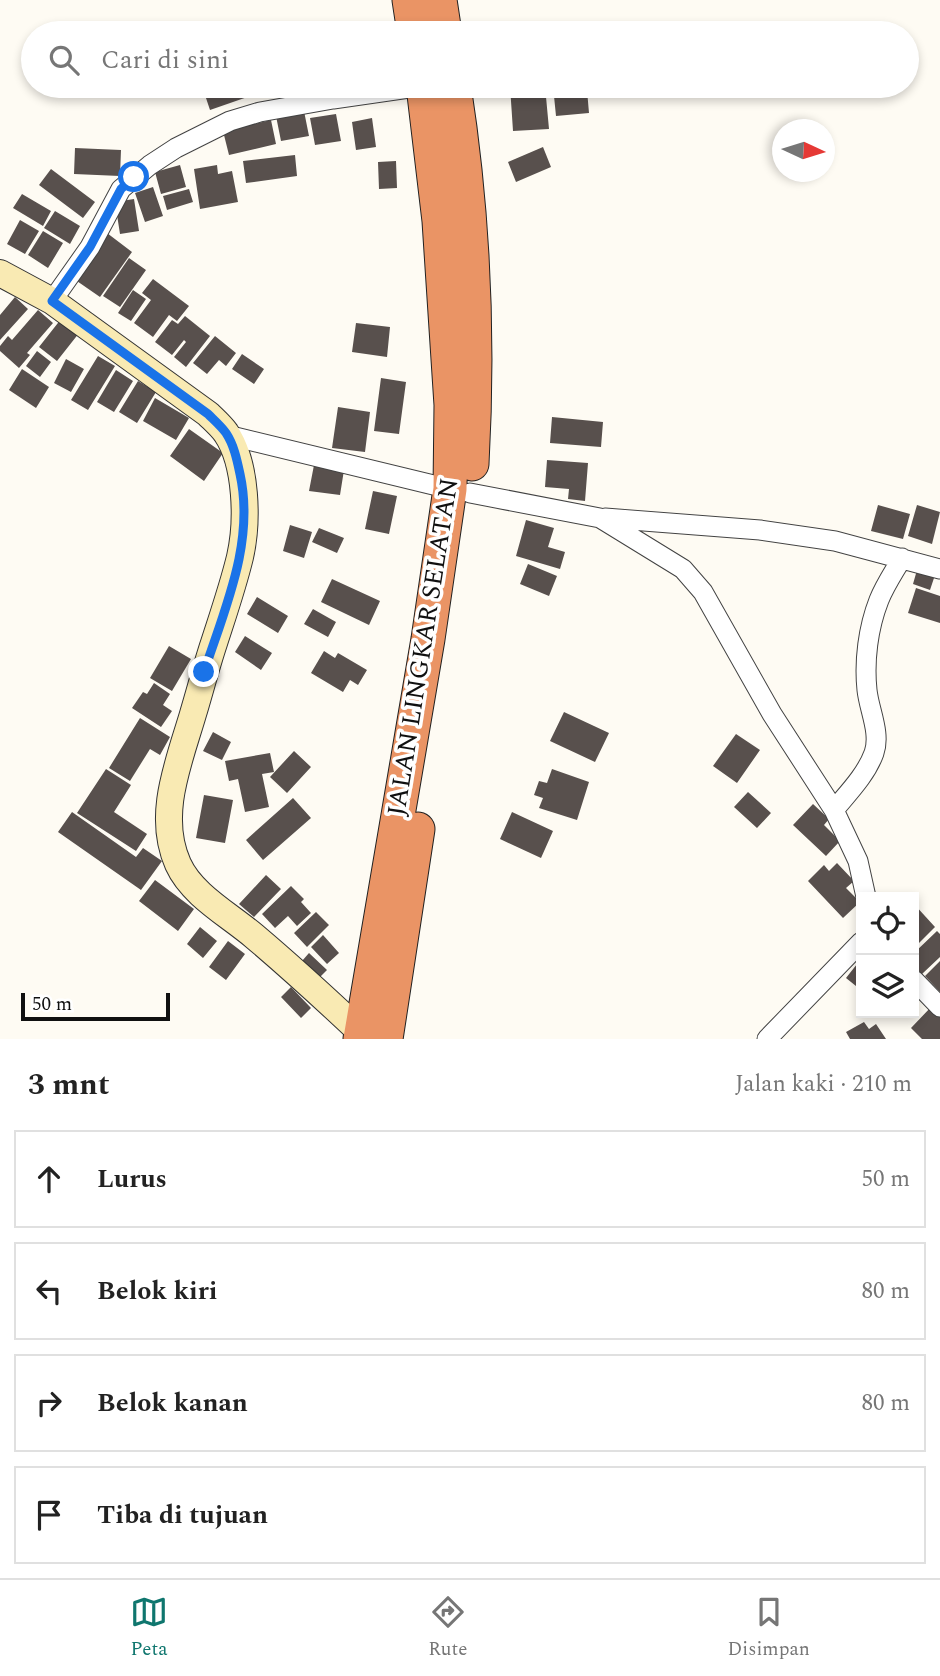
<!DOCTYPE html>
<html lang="id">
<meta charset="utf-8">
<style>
:root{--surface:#fff;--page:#f6f6f6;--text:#222;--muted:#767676;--line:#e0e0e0;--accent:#0f766e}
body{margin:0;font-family:Spectral,serif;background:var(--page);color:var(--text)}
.controls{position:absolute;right:21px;bottom:21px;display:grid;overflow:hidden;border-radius:0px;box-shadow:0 4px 10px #0003}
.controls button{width:63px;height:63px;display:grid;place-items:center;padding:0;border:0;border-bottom:2px solid var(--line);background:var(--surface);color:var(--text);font:35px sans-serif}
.compass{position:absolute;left:772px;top:119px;width:63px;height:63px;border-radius:50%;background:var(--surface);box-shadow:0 4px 10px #0003;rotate:94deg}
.scale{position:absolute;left:21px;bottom:18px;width:149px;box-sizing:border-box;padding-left:7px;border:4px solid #101010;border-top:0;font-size:19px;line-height:24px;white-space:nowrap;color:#101010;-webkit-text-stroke:5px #fff;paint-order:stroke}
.stop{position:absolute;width:21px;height:21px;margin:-16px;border:5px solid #1a73e8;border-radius:50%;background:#fff}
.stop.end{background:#1a73e8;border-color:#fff;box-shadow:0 2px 7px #0008}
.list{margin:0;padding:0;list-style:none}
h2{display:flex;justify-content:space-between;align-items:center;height:91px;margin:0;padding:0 28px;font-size:30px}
h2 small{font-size:23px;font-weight:400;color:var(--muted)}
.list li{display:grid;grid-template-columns:46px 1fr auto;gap:21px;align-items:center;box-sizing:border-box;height:98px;margin:0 14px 14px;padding:0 14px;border:2px solid var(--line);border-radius:0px}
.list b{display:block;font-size:26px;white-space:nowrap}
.list em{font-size:23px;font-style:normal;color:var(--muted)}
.icon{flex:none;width:38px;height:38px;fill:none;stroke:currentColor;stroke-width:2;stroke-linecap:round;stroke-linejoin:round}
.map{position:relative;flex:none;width:940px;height:1039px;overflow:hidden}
.search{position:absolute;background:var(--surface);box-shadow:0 4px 10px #0003;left:21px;right:21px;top:21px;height:77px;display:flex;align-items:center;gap:18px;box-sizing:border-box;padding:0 24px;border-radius:38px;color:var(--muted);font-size:26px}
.sheet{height:539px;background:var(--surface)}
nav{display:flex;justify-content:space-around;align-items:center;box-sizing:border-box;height:98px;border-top:2px solid var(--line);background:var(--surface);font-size:19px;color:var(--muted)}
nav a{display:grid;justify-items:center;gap:4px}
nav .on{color:var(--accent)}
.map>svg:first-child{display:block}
.building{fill:#58504d}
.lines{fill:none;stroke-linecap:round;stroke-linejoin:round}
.street-casing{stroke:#434343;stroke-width:21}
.secondary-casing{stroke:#323232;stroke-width:28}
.highway-casing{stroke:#212121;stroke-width:35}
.street{stroke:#fff;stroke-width:19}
.secondary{stroke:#f9eab3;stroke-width:26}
.highway{stroke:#ea9465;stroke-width:33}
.route{stroke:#1a73e8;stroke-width:9}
.labels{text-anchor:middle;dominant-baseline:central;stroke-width:7;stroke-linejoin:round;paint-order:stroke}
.street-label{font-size:26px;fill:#101010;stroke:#fff}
</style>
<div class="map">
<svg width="940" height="1039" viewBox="0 0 940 1039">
<rect width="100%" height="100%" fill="#fefbf3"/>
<!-- building -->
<path class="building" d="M220,86H253L256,94L210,110L204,92Z
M510,86H545L549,129L513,131Z
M553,86H575L576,91L587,90L589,113L556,116Z
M304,111L309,136L281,141L276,116Z
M336,114L341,141L315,145L310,118Z
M372,118L376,147L356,150L352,122Z
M271,120L276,144L229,155L223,131Z
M543,147L551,167L516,182L508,162Z
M75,148L121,150L120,176L74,174Z
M295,155L297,176L246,183L243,161Z
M396,161L397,188L379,189L378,162Z
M180,165L186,187L161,194L155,172Z
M217,165L218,174L232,171L238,202L200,209L194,169Z
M51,169L95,202L83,218L39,185Z
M153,187L163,216L145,222L135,193Z
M189,189L193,202L167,210L163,196Z
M22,194L51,211L43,226L13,208Z
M134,199L139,231L120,234L115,202Z
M55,211L80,226L70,244L44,228Z
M20,220L39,231L25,254L7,244Z
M43,231L63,243L48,268L28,255Z
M107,233L132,252L100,297L74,279Z
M129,258L146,270L120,307L103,296Z
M153,279L189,306L177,321L169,315L153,337L134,323L151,300L142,293Z
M133,290L146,299L131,321L118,313Z
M15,297L28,309L0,340V315Z
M38,310L53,323L27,353L30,355L19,368L0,351V346L8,336L12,340Z
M65,314L83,328L57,361L39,347Z
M185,316L210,336L186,367L174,357L186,342L184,340L172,355L155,342L172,320L178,324Z
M356,323L390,327L387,357L352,352Z
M215,336L236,353L226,366L219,360L207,374L193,363Z
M37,351L51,362L40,377L26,366Z
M242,354L264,369L254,384L232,369Z
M98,356L115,366L88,410L71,400Z
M66,359L84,369L71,392L54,383Z
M22,369L49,387L36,408L9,390Z
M116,370L133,381L114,412L97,402Z
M381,378L406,382L399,434L374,431Z
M138,381L156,392L137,423L119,412Z
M155,398L189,418L176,440L143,421Z
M338,407L370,412L365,452L332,448Z
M552,417L603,422L601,447L550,443Z
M189,429L223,453L204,481L170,456Z
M547,460L588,463L585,501L568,499L569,489L545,487Z
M314,465L344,470L340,495L309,491Z
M373,491L397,496L389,534L365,529Z
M878,505L910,514L903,539L871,531Z
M917,505L940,512L932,544L908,536Z
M526,520L554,528L548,547L565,552L560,569L516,556Z
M290,525L312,532L304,558L283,551Z
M319,528L344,538L337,553L312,542Z
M528,564L557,576L549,596L520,584Z
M917,570L935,575L930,590L913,584Z
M332,579L380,601L369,625L321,602Z
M916,588L940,596V623L908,613Z
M257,597L288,616L278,633L247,614Z
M313,609L336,622L328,637L304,624Z
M245,636L272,653L261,670L235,652Z
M169,646L191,659L172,691L150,678Z
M324,651L335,658L338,653L367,670L358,685L350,680L343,692L311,673Z
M154,683L170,694L163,705L172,711L161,727L132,708L143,692L147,694Z
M564,712L609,733L595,762L550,741Z
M140,718L170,737L160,755L150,749L130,781L109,768Z
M213,732L231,742L222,760L203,751Z
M736,734L760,750L737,783L713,766Z
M294,751L311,767L287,793L270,777Z
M270,753L274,772L262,774L269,807L245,812L238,779L229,781L225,761Z
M106,769L131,785L114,812L147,834L136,851L77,813Z
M552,769L589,782L577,820L539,808L543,798L534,795L539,781L547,783Z
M748,792L771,813L757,828L734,807Z
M204,795L233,800L225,843L196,838Z
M293,798L311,818L263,860L246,840Z
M813,804L829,819L824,825L840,841L826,856L793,825Z
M72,812L136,857L143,848L162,861L141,890L58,832Z
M512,812L553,831L541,858L500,839Z
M837,863L854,881L846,888L860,902L843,918L808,881L824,865L829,871Z
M266,875L281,889L254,917L239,904Z
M155,880L194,909L178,931L139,901Z
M291,886L304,899L301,902L311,913L297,926L288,916L275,928L262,914Z
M914,904L935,927L914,948Z
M316,912L329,925L307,947L294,933Z
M200,927L217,941L203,958L187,944Z
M937,931L940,934V957L922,974L914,966V953Z
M323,935L339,953L327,964L311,947Z
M228,941L245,954L226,980L209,967Z
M309,953L327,970L319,978L302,961Z
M861,959V990L846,978Z
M940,961V992L925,976Z
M291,987L311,1008L301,1018L281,997Z
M932,1006L940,1014V1039H922L911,1028Z
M864,1022L869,1029L876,1024L886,1039H850L846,1032Z"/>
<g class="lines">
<!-- street casing -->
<g class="street-casing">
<path id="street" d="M52,301L90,247L121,189L150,165L176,148L230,121L260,112L333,99L423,86
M227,435L450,489
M470,493L600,518L683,569L703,592L772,714L834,810L858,861L866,897
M605,518L760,530L835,541L940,569
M834,810C848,793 866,775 874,753C881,733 869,710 867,690C864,661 868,628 879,600C885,585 894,572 902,558
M914,980L940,1007
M767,1039L861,942"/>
</g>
<!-- secondary casing -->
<g class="secondary-casing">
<path id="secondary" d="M0,273L52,301L208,414C214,420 221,426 226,433C247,464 248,522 240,557C233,586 223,615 214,643C206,667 200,691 193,714C179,762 156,815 178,864C192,895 228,914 254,936C293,969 331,1004 368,1039"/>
</g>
<!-- highway casing -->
<g class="highway-casing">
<path id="highway" d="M409,0L414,33
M440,0L445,33
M454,86C473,208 479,340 472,464
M360,1039L428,639L450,489L451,405L439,221L423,86
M386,1039L418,829"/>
</g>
<!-- street -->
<use href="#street" class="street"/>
<!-- secondary -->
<use href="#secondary" class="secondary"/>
<!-- highway -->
<use href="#highway" class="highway"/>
</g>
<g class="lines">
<!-- route -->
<path class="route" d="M134,177L121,189L90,247L52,301L208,414C214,420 221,426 226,433C234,445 237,460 240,474C255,542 225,608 204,672"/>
</g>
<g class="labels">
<!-- street labels -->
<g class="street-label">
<text transform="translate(423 647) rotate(-81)">JALAN LINGKAR SELATAN</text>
</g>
</g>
</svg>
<div class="controls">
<button><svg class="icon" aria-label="locate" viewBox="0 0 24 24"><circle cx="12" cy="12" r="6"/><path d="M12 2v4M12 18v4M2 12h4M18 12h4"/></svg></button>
<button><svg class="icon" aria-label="layers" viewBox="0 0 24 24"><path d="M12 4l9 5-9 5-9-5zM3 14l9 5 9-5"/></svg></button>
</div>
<svg class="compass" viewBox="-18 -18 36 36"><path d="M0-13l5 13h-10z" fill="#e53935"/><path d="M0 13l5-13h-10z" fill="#767676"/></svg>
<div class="scale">50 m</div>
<div class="stop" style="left:134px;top:177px"></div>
<div class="stop end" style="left:204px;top:672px"></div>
<div class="search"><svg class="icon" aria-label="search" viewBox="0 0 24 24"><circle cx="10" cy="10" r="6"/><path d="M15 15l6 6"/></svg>Cari di sini</div>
</div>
<section class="sheet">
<h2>3 mnt<small>Jalan kaki · 210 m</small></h2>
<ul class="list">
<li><svg class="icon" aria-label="ahead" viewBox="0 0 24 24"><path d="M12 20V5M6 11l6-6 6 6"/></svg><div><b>Lurus</b></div><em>50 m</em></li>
<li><svg class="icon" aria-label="left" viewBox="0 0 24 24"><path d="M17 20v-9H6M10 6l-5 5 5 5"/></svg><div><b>Belok kiri</b></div><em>80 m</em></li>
<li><svg class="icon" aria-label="right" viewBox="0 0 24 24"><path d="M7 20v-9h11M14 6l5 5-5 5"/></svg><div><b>Belok kanan</b></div><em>80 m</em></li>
<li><svg class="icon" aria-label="arrive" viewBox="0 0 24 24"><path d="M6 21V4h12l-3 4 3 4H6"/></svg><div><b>Tiba di tujuan</b></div></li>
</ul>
</section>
<nav>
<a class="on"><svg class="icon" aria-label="map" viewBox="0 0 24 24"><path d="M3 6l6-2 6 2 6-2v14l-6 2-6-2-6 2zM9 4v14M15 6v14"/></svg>Peta</a>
<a><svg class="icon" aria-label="directions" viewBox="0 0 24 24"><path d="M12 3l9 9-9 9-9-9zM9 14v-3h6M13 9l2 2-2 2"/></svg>Rute</a>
<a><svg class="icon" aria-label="saved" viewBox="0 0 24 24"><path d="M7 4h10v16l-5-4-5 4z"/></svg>Disimpan</a>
</nav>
